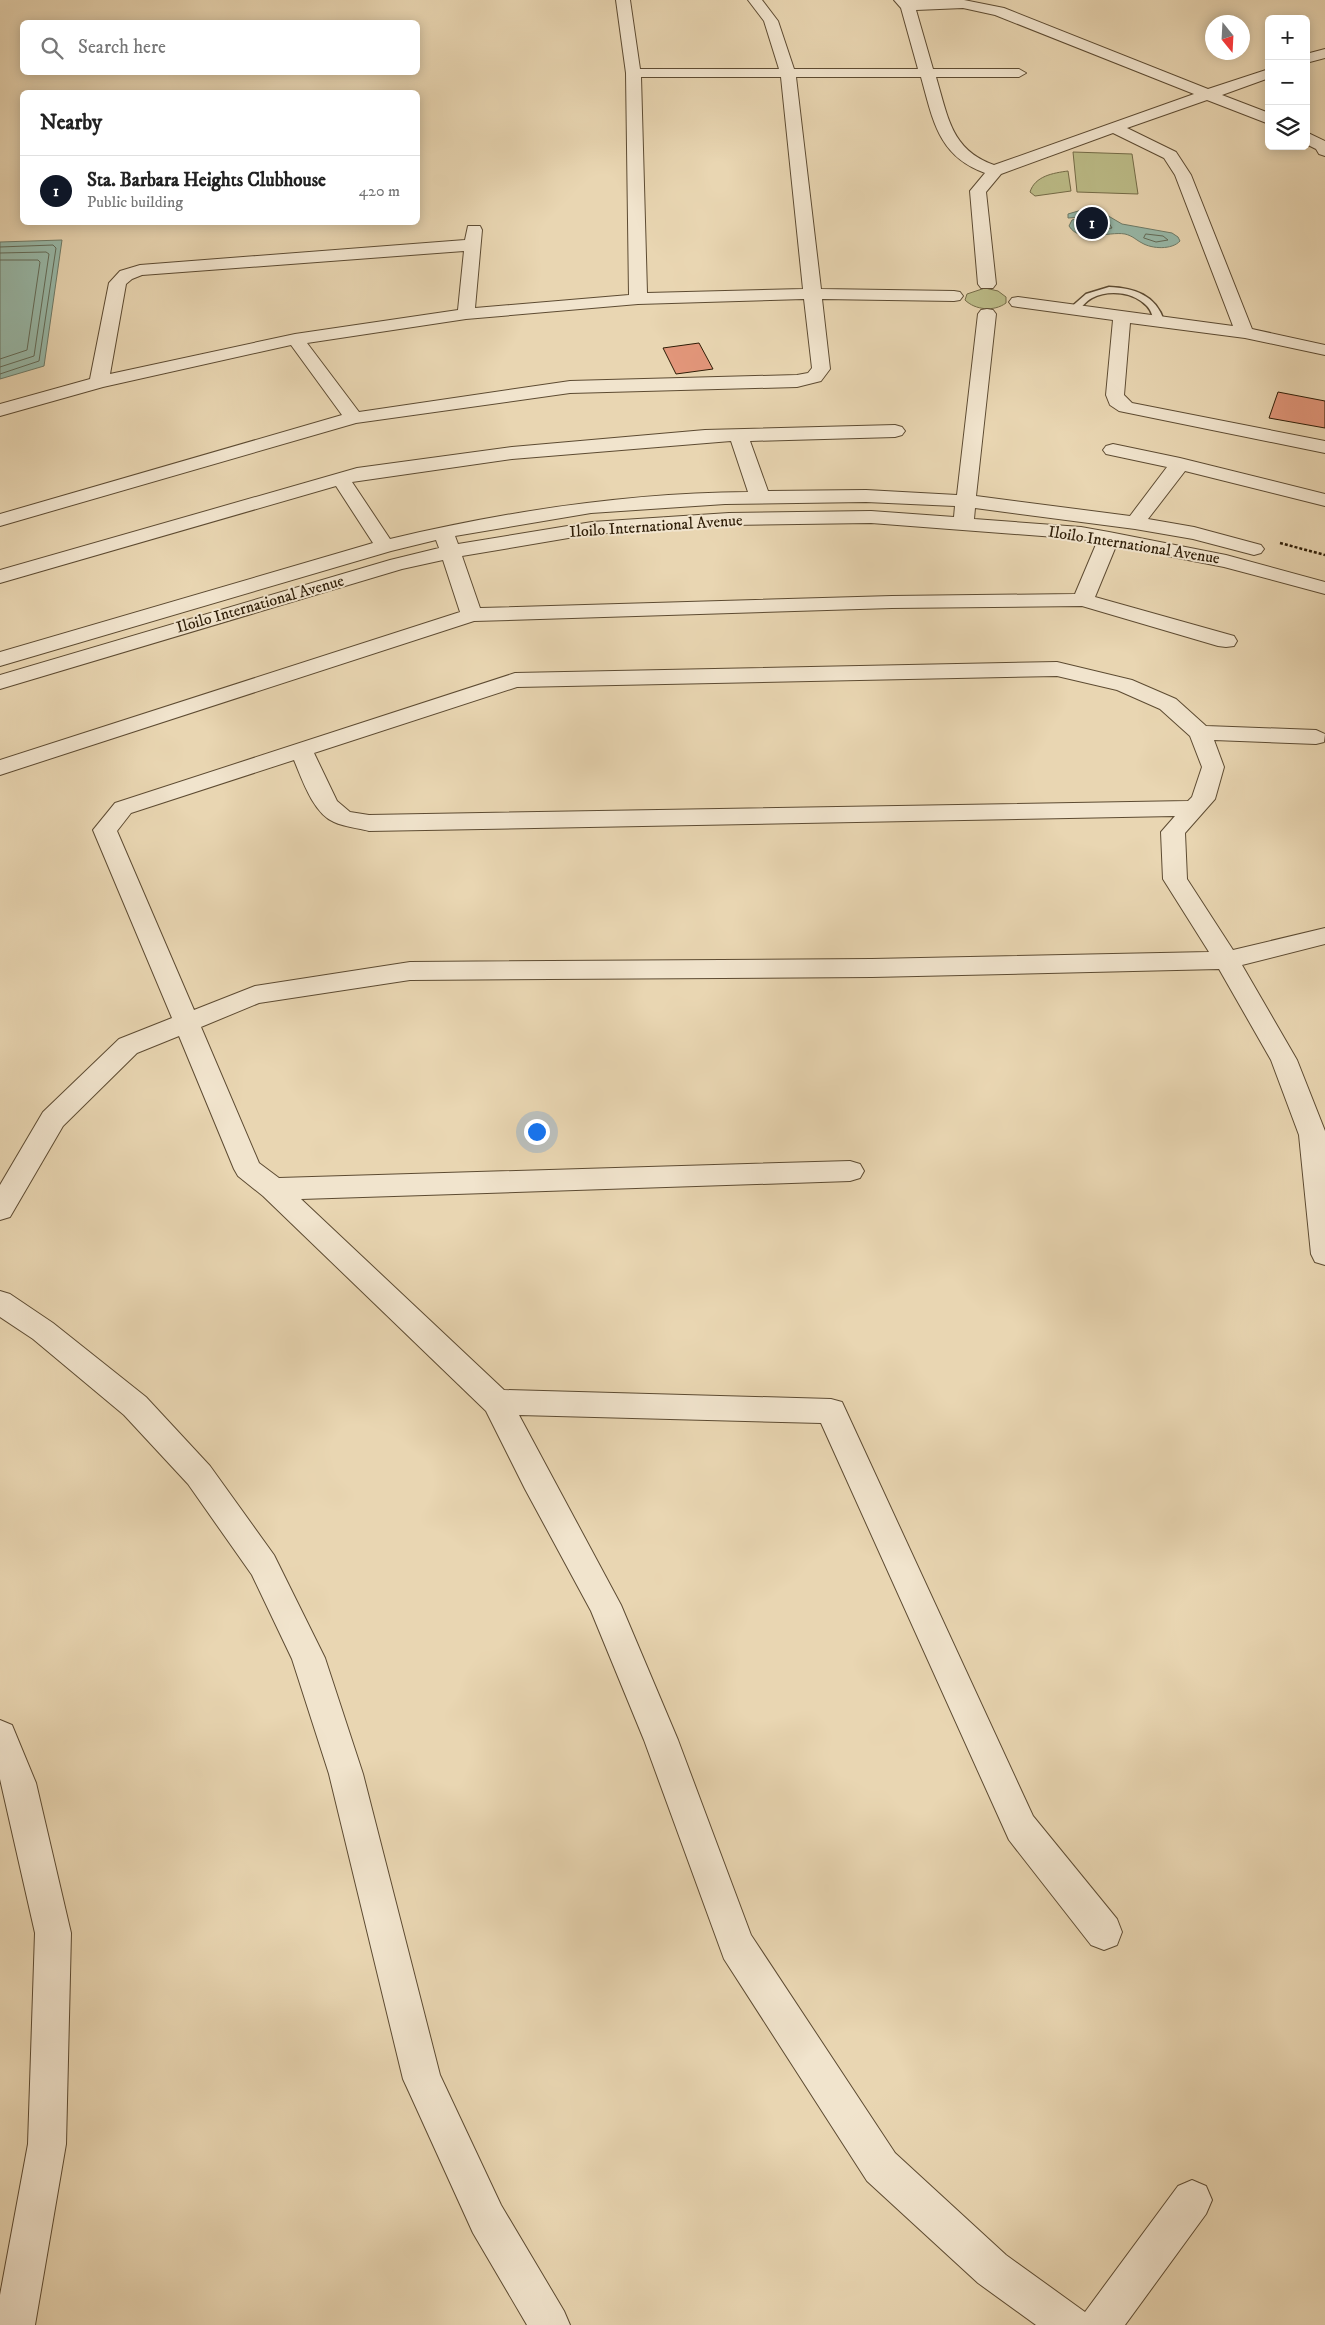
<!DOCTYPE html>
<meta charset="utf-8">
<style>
:root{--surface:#fff;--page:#f2f2f2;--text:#222;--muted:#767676;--line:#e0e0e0;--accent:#111827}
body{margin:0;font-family:"IM FELL DW Pica",serif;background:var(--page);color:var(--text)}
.controls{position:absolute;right:15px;top:15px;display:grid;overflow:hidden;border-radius:8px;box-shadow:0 2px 12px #0003}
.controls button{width:45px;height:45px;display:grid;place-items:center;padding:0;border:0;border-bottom:1px solid var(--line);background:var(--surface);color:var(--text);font:25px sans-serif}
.compass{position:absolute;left:1205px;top:15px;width:45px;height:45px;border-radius:50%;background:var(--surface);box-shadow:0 2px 12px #0003;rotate:162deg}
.you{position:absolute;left:536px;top:1131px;width:18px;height:18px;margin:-12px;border:4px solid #fff;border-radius:50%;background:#1a73e8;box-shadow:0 0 0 8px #1a73e833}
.badge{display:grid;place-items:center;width:32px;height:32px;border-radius:50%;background:var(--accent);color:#fff;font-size:16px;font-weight:700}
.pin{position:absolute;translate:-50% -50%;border:2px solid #fff;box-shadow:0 1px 5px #0006}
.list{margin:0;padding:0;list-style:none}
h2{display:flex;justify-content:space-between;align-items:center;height:65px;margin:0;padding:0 20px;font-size:21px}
h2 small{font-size:16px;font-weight:400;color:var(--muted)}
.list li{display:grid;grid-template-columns:32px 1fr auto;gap:15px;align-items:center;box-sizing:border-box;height:70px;padding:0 20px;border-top:1px solid var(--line)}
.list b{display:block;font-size:19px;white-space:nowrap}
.list p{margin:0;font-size:16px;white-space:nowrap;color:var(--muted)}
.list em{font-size:16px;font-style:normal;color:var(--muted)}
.icon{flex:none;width:28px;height:28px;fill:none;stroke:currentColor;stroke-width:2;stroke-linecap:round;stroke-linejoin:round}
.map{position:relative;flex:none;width:1325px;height:2325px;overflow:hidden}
.search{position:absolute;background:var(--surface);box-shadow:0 2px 12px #0003;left:20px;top:20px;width:400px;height:55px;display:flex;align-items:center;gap:12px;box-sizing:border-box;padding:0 18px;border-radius:8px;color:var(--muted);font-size:19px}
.panel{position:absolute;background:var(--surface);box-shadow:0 2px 12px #0003;left:20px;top:90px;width:400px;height:135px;border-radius:8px}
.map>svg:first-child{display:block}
.green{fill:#bcbc88;stroke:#756c48}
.water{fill:#98b9a9;stroke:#6e7b68}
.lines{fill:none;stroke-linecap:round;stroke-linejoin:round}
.shore{stroke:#636b58;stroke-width:1}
.building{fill:#e2967a;stroke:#2e1d07}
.lane-casing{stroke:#5d4b32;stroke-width:3}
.street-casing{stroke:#5d4b32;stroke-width:2}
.path{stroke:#2e1d07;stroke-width:2.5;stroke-dasharray:3 2;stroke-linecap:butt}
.lane{fill:#f1e4cd;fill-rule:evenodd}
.street{fill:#f1e4cd;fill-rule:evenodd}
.labels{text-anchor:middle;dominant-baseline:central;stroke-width:4;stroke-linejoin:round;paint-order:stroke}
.far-street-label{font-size:16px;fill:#2e1d07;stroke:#f1e4cd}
</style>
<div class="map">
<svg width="1325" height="2325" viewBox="0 0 1325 2325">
<rect width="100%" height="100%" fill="#e9d6b2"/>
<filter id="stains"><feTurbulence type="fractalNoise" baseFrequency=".004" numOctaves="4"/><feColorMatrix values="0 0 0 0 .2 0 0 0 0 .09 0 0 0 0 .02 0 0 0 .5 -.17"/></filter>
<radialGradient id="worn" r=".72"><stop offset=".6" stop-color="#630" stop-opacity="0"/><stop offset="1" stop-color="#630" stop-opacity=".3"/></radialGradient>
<!-- green -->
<path class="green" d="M1073,152L1132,154L1138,194L1077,192Z
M1068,171L1071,191L1035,196L1030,192C1035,176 1053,173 1068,171Z
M985,288L998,291L1006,297V303C994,312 975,310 965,300L967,294Z"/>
<!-- water -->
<path class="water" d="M1085,209L1103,211L1096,216L1068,218V214Z
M1105,214L1122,224L1172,233L1178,237L1180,241C1172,250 1152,249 1142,243C1136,240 1133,236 1125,234C1108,231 1080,244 1069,226L1072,220C1083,216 1096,220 1105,214Z
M62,240L44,366L0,379V242Z"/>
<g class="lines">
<!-- shore -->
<path class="shore" d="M1091,214L1095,221L1107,220L1112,228L1089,231L1076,226L1077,215Z
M1146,234L1163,236L1168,240L1156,242L1144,238Z
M0,247L53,245L56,248L39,361L0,374
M0,253L46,252L49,254L34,356L0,367
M0,260H38L40,262L27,350L0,359"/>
</g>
<!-- building -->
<path class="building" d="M699,343L713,369L676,374L663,348Z
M1278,392L1325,401V428L1269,418Z"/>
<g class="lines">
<!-- lane casing -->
<g class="lane-casing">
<path id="lane" d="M1109,287C1134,288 1156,295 1164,321L1159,324L1156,323C1152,317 1152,311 1147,306C1134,292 1109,289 1092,298C1086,301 1082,307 1077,311H1071L1069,309L1086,294Z"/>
</g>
<!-- street casing -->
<g class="street-casing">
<path id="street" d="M616,0H630L640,69H779L764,21L748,0H762L778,21L794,69H918L901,8L894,0H964L1004,8L1208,89L1269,69V78L1222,95L1269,113V124L1207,100L1127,128L1176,152L1191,175L1252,329L1325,345V355L1245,338L1130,323L1124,395L1132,403L1325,441V453L1119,411L1110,405L1106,395L1113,320L1018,307L1012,306L1009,302L1012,298L1018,297L1233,326L1175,175L1164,158L1113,133L1001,174L986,192L996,284L993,288H981L978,284L970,191L985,173C938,156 933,120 921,77H796L821,289L954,291L960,292L963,296L960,300L954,301L822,299L830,369L821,381L797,387L570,393L356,423L0,526V514L342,415L291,345L103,387L0,416V404L90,379L109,283L120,271L140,265L465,240L468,226H480L482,230L475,308L629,295L626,73ZM963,8L995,15L1194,94L994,165C951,150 948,117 936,77H1019L1026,73L1019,69H933L916,10ZM641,77H781L803,289L647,293ZM464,251L458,310L295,334L110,374L126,284L132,279L142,275ZM804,299L812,368L808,373L797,375L570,381L359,412L307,343L466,319L638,304Z
M1325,49V58L1306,63V54Z
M1306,132L1325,141V156L1319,154L1316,149L1306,144Z
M987,309L993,310L996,314L976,496L1130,516L1167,467L1106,454L1103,450L1106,446L1113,444L1180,458L1325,494V506L1185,471L1148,519L1194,527L1261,545L1264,549L1261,553L1254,555L1193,539L1135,529L975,508L974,519L1081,527L1109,532L1226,555L1325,582V594L1224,567L1116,546L1095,597L1234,636L1237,641L1234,646L1226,647L1218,646L1082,606L892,608L474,621L0,775V760L460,612L443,560L402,569L0,689V675L390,560L439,548L436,540L391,551L0,666V652L373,543L336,486L0,583V570L357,468L512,447L705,430L895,425L902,427L905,431L902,435L895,437L750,441L768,491L866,490L957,495L978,314L981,310ZM731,441L748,492C627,493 508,511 390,539L352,482L512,459ZM866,502L955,506L954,517L871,511L729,513L592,522L458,544L455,536L591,513L725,504ZM871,523L1081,539L1097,542L1075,594L892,596L480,608L462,556L592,534L729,525Z
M1057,662L1132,680L1176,699L1206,726L1316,730L1325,734L1324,742L1316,744L1214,740L1224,767L1215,799L1185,833L1187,879L1233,950L1325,928V944L1242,965L1297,1060L1325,1131V1265L1315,1262L1311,1254L1299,1135L1271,1060L1219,969L872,977L410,980L259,1003L201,1027L259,1163L279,1178L850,1161L860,1164L864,1171L860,1178L850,1181L301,1199L504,1390L831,1399L842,1402L1033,1816L1117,1919L1122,1932L1117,1945L1104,1950L1091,1945L1009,1840L821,1423L519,1415L621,1605L678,1740L751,1935L895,2153L1006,2255L1085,2312L1178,2186L1192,2180L1206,2186L1212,2200L1206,2214L1125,2325H1036L978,2283L867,2181L724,1959L644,1740L591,1611L525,1489L486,1411L263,1196L238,1176L234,1169L179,1036L137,1053L63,1126L10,1217L0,1220V1185L43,1112L119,1039L172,1018L93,830L115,803L515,673ZM1057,676L1117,690L1160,709L1190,736L1202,767L1192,797L1188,801L369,815L350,812L337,801L314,753L517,687ZM294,760C302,779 313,813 334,822C345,827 358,828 369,831L1175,816L1161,832L1163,879L1209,952L872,959L410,962L255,986L194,1010L117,831L131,813Z
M0,1291L10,1294L53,1323L146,1397L210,1466L274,1555L325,1658L363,1774L440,2075L501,2205L564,2311L570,2325H527L473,2233L409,2092L403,2079L329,1774L292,1659L252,1575L188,1484L124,1415L33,1339L0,1317Z
M0,1720L12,1725L36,1783L71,1933L66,2144L35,2325H0V2295L28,2144L35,1933L0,1779Z"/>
</g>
<!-- path -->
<path class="path" d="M1280,543L1325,555"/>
<!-- lane -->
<use href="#lane" class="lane"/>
<!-- street -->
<use href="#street" class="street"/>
</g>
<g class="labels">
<!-- far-street labels -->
<g class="far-street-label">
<text transform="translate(656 526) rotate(-4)">Iloilo International Avenue</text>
<text transform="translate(1134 545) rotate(9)">Iloilo International Avenue</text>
<text transform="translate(260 604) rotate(-16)">Iloilo International Avenue</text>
</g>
</g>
<rect width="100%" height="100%" filter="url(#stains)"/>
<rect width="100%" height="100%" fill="url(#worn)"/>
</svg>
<div class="controls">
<button>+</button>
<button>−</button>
<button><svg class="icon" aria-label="layers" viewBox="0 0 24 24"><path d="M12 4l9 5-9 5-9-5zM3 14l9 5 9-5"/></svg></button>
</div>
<svg class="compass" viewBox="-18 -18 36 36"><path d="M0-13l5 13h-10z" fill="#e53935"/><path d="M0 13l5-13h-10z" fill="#767676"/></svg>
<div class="you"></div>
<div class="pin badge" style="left:1092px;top:223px">1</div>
<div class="search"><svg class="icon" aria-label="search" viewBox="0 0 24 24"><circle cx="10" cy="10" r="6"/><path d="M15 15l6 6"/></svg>Search here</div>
<section class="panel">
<h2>Nearby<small></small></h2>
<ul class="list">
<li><span class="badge">1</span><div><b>Sta. Barbara Heights Clubhouse</b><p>Public building</p></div><em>420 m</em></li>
</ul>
</section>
</div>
